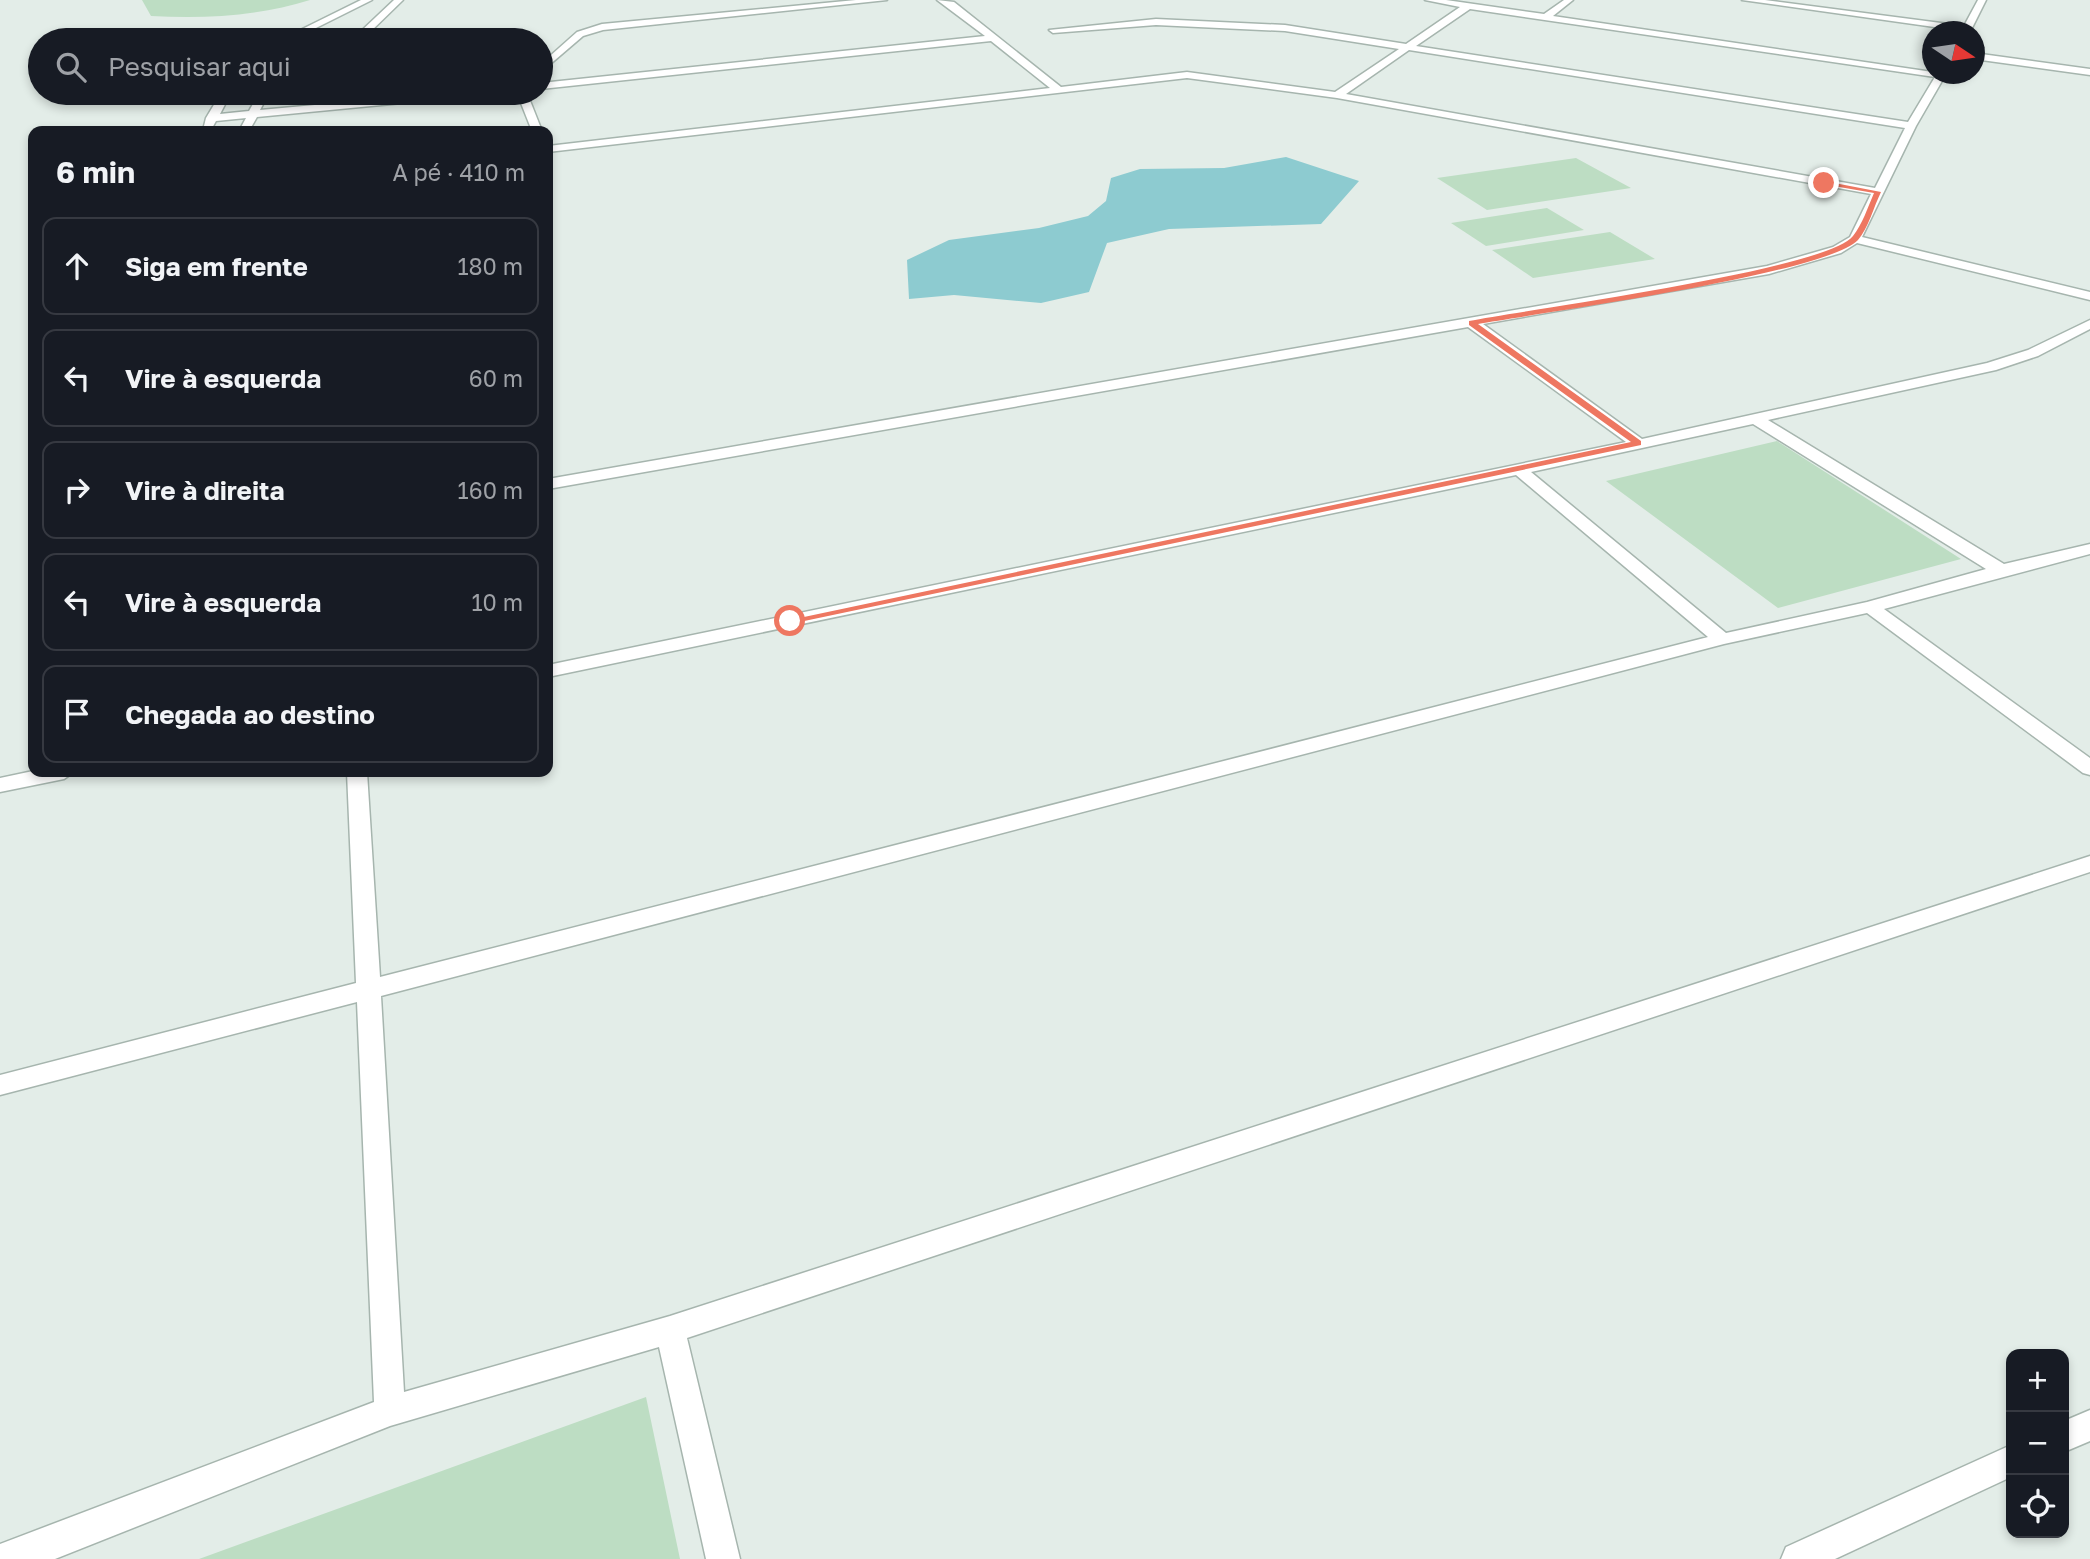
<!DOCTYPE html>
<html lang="pt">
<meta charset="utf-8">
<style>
:root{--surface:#171b24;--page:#242831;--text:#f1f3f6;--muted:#9ea1a6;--line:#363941}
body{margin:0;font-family:"Golos Text",sans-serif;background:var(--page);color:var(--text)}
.controls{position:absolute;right:21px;bottom:21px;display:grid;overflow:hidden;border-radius:14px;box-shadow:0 4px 10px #0003}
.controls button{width:63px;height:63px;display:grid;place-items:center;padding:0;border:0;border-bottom:2px solid var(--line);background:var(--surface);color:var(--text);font:35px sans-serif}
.compass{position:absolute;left:1922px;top:21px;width:63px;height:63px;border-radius:50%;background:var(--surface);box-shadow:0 4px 10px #0003;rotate:103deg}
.stop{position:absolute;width:21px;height:21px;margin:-16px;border:5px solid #ee7761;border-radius:50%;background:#fff}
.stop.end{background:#ee7761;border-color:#fff;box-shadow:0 2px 7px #0008}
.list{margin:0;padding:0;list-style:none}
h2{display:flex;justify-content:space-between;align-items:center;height:91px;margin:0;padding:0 28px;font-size:30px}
h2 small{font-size:23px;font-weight:400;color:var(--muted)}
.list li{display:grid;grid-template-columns:46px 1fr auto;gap:21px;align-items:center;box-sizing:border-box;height:98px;margin:0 14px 14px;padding:0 14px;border:2px solid var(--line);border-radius:14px}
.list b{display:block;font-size:26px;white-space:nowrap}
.list em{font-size:23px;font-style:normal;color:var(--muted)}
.icon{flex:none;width:38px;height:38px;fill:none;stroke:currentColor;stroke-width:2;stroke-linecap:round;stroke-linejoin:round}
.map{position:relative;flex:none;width:2090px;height:1559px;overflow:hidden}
.search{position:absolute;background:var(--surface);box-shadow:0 4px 10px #0003;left:28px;top:28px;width:525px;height:77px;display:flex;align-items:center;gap:18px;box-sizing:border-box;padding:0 24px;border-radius:38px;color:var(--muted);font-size:26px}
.panel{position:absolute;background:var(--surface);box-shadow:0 4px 10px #0003;left:28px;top:126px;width:525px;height:651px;border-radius:14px}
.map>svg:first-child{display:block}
.green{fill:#bdddc3}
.water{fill:#8dcbd0}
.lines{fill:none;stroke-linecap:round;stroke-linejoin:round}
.street-casing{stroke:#a6b5ae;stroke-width:3}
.street{fill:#fff;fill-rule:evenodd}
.route{fill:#ee7761}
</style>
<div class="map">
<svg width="2090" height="1559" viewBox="0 0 2090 1559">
<rect width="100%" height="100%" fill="#e3ede8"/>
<!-- green -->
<path class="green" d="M142,0H310C258,16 206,19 151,16Z
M1576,158L1631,188L1487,210L1437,178Z
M1547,208L1584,230L1486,246L1451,223Z
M1610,232L1655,259L1533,278L1492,250Z
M1777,441L1961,559L1778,608L1606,481Z
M646,1397L680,1559H199Z"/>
<!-- water -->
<path class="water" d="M1286,157L1359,181L1321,224L1169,229L1107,243L1089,292L1041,303L954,295L909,299L907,260L949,240L1039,228L1088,216L1106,201L1111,178L1140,169L1224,168Z"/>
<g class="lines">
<!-- street casing -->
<g class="street-casing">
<path id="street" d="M361,0H372L292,40H280Z
M394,0H403L365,37L346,40L359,33Z
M856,0H887L603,30L583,36L541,72V64L577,32L602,24Z
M937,0L954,2L1061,87L1187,72L1335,92L1399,49L1285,31L1156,25L1053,33L1049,30L1156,19L1285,25L1406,44L1460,7L1425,0H1446L1544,14L1564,0H1573L1553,16L1946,74L1916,126L1862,237L2090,292V300L1857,243L1841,253L1769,274L1483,324L1642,439L1987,363L2028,350L2090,320V329L2038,356L1996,370L1768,420L2004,564L2090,544V554L1884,609L2090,758V775L2083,773L1867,613L1724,644L381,996L404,1392L670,1316L2090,856V872L687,1338L740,1559H706L659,1347L390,1426L55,1559H0V1544L374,1402L357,1002L0,1095V1075L356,983L347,772H367L380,977L1708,637L1516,475L548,677V665L1626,442L1468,327L548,489V479L1767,266L1833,247L1850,237L1871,194L1337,98L1187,78L548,152V146L1050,88L991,41L541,89V83L985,36ZM1470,9L1935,77L1908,122L1416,46ZM1409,50L1905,128L1875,188L1346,94ZM1753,424L1986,569L1867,602L1726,633L1531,472Z
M1742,0H1765L1964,26L1978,0H1986L1970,32Z
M1974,53L2090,69V75L1974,59Z
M221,93H231L220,114L249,111L259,93H269L260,110L446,93H480L475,96L257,117L249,131H239L246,118L216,121L211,130H203L206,118Z
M517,93H527L542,131H532Z
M33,771V772H74L64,779L0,792V778Z
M2090,1410V1441L2064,1452V1421Z
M2011,1445V1477L1835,1559H1781L1786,1547Z"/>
</g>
<!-- street -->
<use href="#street" class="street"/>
</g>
<!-- route -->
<path class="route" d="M1824,181L1881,192C1874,206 1868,229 1858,240C1825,274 1540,313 1478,324L1641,441V445L790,624L785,621L1631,442L1469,325V321C1530,309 1826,270 1853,236C1862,225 1868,207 1874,193L1822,184Z"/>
</svg>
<div class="controls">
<button>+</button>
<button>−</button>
<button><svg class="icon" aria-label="locate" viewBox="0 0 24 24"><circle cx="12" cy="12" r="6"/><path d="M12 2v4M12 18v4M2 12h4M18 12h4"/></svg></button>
</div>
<svg class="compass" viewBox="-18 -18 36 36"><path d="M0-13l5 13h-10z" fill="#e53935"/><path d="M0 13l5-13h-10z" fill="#9ea1a6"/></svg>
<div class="stop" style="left:790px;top:621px"></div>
<div class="stop end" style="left:1824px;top:183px"></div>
<div class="search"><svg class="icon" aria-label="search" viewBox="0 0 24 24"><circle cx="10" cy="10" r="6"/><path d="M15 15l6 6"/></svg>Pesquisar aqui</div>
<section class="panel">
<h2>6 min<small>A pé · 410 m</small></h2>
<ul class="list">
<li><svg class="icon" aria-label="ahead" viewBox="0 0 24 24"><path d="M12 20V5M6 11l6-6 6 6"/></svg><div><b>Siga em frente</b></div><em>180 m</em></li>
<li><svg class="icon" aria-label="left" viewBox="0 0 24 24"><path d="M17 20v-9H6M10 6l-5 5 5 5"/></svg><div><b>Vire à esquerda</b></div><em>60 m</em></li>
<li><svg class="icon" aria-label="right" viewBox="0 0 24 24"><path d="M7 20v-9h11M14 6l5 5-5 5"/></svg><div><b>Vire à direita</b></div><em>160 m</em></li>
<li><svg class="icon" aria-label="left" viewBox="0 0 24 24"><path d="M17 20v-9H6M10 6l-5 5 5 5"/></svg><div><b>Vire à esquerda</b></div><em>10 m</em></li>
<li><svg class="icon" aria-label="arrive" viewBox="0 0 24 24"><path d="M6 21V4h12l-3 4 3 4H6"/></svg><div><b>Chegada ao destino</b></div></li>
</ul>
</section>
</div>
